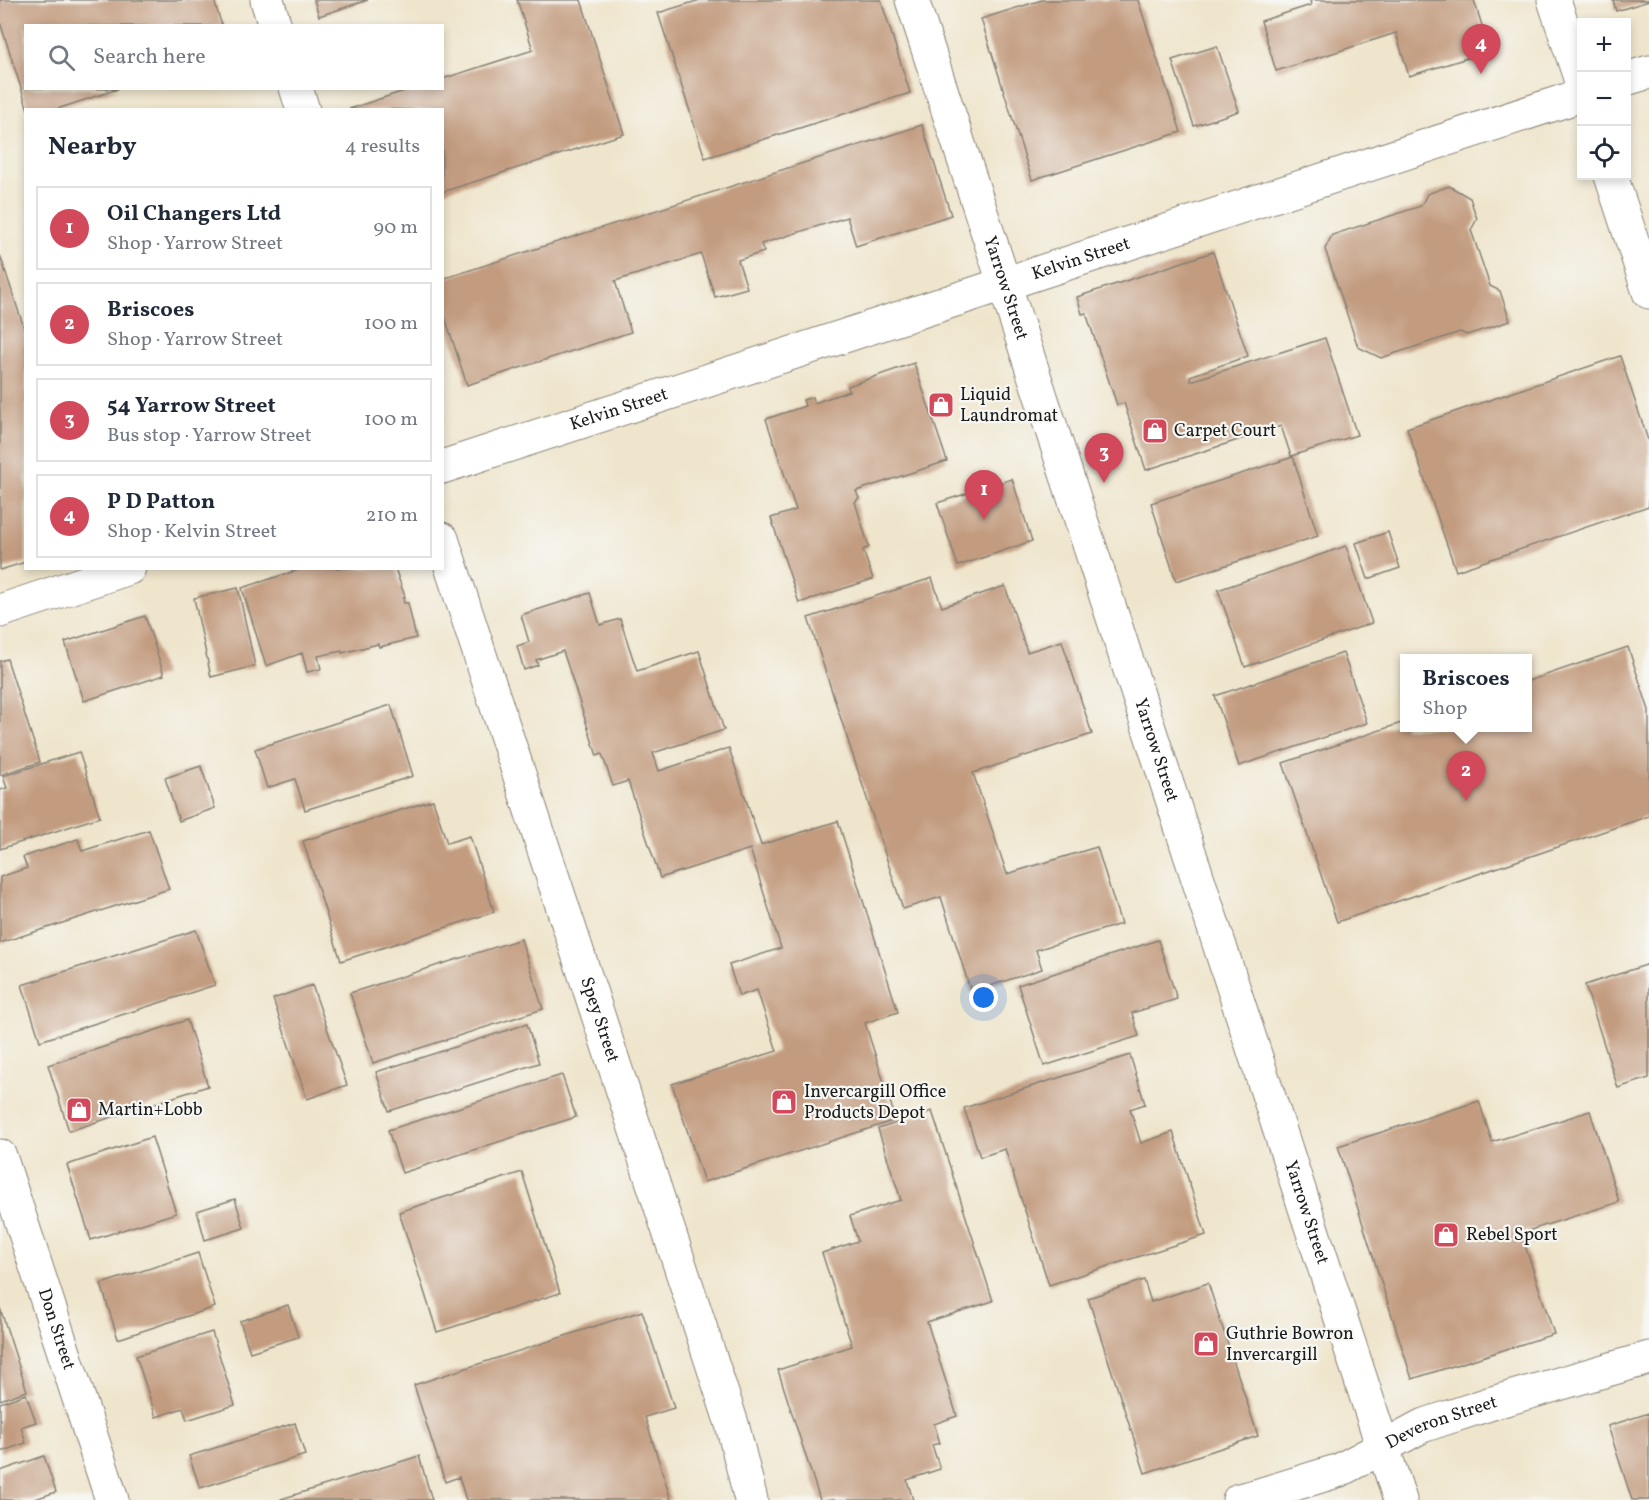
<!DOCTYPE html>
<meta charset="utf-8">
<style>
:root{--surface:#fff;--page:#f2f2f3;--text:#1f2937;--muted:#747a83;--line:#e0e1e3;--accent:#d1495b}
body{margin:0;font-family:Vollkorn,serif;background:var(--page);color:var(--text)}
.controls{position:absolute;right:18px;top:18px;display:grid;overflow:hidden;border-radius:0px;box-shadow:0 3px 9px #0003}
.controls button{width:54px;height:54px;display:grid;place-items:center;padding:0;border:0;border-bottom:2px solid var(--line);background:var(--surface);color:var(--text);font:30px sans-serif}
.you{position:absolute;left:984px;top:998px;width:21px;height:21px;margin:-15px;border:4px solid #fff;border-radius:50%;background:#1a73e8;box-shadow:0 0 0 9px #1a73e833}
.badge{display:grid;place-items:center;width:39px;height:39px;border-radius:50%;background:var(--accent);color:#fff;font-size:20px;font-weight:700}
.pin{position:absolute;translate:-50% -50px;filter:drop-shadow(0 2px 3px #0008)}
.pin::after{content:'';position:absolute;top:32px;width:21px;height:18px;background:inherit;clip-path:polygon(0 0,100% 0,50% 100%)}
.popup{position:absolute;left:1400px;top:654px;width:132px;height:78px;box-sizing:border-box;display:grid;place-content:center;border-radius:0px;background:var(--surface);filter:drop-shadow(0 2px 4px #0005);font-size:20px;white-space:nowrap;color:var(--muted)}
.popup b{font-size:22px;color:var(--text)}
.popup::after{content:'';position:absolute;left:50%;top:100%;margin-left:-12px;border:12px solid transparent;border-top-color:var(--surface)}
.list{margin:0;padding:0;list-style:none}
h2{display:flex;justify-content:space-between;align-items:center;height:78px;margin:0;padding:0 24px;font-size:26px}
h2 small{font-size:20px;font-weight:400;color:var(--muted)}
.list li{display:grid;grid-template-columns:39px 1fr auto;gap:18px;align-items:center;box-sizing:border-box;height:84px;margin:0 12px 12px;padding:0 12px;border:2px solid var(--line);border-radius:0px}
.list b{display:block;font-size:22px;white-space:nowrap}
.list p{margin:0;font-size:20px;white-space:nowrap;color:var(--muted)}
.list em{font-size:20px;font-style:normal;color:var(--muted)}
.icon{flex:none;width:33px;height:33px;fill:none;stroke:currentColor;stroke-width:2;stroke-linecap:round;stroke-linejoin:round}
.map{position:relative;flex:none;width:1649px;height:1500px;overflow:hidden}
.search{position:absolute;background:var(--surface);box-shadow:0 3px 9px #0003;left:24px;top:24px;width:420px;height:66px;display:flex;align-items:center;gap:15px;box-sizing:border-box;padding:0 21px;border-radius:0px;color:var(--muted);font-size:22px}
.panel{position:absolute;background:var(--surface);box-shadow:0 3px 9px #0003;left:24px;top:108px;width:420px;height:462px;border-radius:0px}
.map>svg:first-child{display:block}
.building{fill:#c39c80}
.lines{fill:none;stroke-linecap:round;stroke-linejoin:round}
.minor-casing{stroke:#868074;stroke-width:35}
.major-casing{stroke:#868074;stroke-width:35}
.minor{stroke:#fff;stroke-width:33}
.major{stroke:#fff;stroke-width:33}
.labels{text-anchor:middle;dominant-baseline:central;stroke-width:4.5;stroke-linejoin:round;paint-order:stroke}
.street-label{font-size:18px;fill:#1c1c1c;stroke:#f6f6f2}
.poi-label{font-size:18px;fill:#1c1c1c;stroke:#f6f6f2;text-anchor:start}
</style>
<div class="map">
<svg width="1649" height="1500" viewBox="0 0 1649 1500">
<rect width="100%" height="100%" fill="#f6f6f2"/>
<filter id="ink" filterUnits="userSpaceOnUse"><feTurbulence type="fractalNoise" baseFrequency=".0167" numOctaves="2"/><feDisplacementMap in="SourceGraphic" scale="12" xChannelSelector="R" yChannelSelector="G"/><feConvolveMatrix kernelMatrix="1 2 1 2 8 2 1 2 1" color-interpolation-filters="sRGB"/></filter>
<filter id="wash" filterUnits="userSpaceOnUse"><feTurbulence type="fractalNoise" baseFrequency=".008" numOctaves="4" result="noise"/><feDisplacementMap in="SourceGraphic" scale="24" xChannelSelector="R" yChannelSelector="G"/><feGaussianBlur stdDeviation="1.35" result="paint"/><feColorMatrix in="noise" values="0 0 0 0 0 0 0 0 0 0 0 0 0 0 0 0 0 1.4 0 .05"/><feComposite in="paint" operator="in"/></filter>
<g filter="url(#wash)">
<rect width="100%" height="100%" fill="#efe5cc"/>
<g id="blocks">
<!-- building -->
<path class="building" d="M0,0H214L222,26H26V88L118,89L54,110H28L0,22Z
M314,0H368L319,16Z
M517,0H581L624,134L442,192V110L349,109L413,88H442V79L533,50Z
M700,0H881L910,93L705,158L658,13Z
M1042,0H1138L1181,132L1032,180L981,19Z
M1310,0H1474L1490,51L1409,76L1396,33L1276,71L1261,21L1311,5Z
M1613,0H1649V1L1616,11Z
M1217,46L1239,111L1194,126L1172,60Z
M922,125L951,215L856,246L847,217L761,244L764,252L738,260L747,288L715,297L701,254L615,281L631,332L467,385L442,308V279Z
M1449,186L1470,198L1477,219L1471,230L1490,286L1500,291L1510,321L1467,335L1460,332L1381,358L1358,347L1325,249L1332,235L1421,206L1427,194Z
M1213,252L1248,356L1190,376L1191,381L1325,338L1357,435L1291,456L1281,426L1146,470L1124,403L1117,405L1086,313L1082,314L1077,297Z
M0,255L26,334V562L0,570Z
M1620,356L1649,443V506L1456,571L1407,428Z
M914,363L947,461L856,491L859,498L855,502L869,547L863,550L873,579L799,603L771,518L796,510L766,419L805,406L803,400L812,397L814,403L849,391L848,386Z
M1293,457L1318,536L1176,581L1151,503Z
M1012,479L1032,541L958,566L937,503Z
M1388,532L1400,568L1368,579L1356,543Z
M1346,546L1372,623L1245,667L1218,590Z
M304,568H395L405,597L403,598L404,603H408L416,638L379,647L378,644L342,653V651L318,656L321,669L307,672L302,653L266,666L242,588Z
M932,578L942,607L1005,586L1027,652L1062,641L1092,734L973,773L1007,874L1097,847L1121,924L1036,950L1042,969L971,992L941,897L903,909L808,618Z
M238,588L255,666L211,677L194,598Z
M590,593L600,625L620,619L637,671L699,651L724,730L653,753L659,771L729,748L761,845L838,821L898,1012L865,1023L896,1120L704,1182L672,1084L777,1051L757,990L739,996L729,965L781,948L750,849L660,878L628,781L613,786L602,754L597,756L563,651L536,660L538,665L524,670L517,646L529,642L521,615Z
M145,616L164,675L84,701L65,642Z
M1628,647L1649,710V816L1337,922L1283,763L1404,722V728H1528V681Z
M1343,653L1367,723L1239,766L1215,696Z
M7,659L40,762L0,775V661Z
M391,705L413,776L305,810L295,779L267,788L255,749Z
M79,752L100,817L0,849V790L7,788L3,776Z
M201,766L215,808L179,821L165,778Z
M433,800L447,843L470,836L494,912L341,961L303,841Z
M149,830L169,889L0,943V877L27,868L23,857L78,839L82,851Z
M196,930L215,985L40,1041L22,985Z
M521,939L543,1009L373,1063L350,993Z
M1158,940L1177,999L1132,1013L1139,1036L1044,1066L1018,985Z
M1649,964V1078L1618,1088L1585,985Z
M312,985L347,1085L307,1099L273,999Z
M187,1020L208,1086L69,1131L48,1065Z
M527,1024L539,1063L389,1111L376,1072Z
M1130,1055L1145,1104L1130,1109L1141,1143L1173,1132L1206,1235L1049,1285L1005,1149L980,1157L964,1108Z
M562,1075L576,1117L402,1173L388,1130Z
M1479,1101L1492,1142L1590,1111L1619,1202L1521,1233L1554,1334L1412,1379L1338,1146Z
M932,1111L993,1301L927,1322L957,1416L934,1424L940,1443L932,1445L940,1469L907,1480L913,1500H820L778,1370L852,1346L822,1253L858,1241L850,1216L901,1200L878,1129Z
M152,1137L176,1213L91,1240L67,1165Z
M522,1172L560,1293L437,1332L399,1212Z
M235,1199L244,1228L205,1240L197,1211Z
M198,1253L215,1307L118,1339L101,1284Z
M1144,1280L1151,1302L1208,1283L1258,1436L1145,1473L1088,1298Z
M288,1305L298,1337L250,1352L240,1321Z
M0,1308L27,1391L0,1400Z
M642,1311L674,1408L645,1417L671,1500H466L459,1477L445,1482L414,1385Z
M212,1332L235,1405L187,1420L183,1408L156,1417L136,1356Z
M26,1394L36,1422L21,1427L26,1443L0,1452V1403Z
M1649,1413V1500H1632L1608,1426Z
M295,1423L305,1455L200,1488L189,1456Z
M44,1456L56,1492L32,1500H0V1471Z
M419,1456L432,1500H281V1499Z"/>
</g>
</g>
<g filter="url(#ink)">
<use href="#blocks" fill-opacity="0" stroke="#868074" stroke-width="1.5"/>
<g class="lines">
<!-- minor casing -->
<g class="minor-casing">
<g id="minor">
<path d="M267,0L275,26"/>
<path d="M1554,0L1582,84"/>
<path d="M296,88L303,110"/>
<path d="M1611,176L1649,292"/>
<path id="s1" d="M442,467L1004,284"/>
<path id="s2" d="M442,539L732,1424L751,1500"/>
<path d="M0,611L129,568"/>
<path id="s3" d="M0,1156L112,1500"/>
<path id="s4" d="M1239,1500L1259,1495L1340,1470L1422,1426L1440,1420L1492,1403L1649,1358"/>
</g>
</g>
<!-- major casing -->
<g class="major-casing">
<g id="major">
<path id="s5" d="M912,0L1400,1500"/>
<path d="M1626,79L1649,72"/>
<path id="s6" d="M1004,284L1582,95"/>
</g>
</g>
<!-- minor -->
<use href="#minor" class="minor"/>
<!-- major -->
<use href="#major" class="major"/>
</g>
</g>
<!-- icons -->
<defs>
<g id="shop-square" transform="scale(1.35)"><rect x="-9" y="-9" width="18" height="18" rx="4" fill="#d1495b" stroke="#f6f6f2"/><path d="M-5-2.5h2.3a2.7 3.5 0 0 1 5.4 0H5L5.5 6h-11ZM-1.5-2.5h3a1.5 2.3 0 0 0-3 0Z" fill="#fff"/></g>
</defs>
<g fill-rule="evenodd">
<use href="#shop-square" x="941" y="405"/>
<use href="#shop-square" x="1155" y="431"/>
<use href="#shop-square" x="784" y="1102"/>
<use href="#shop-square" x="79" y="1110"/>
<use href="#shop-square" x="1446" y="1235"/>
<use href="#shop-square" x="1206" y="1344"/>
</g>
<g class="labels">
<!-- street labels -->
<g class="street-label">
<text stroke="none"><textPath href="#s6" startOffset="81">Kelvin Street</textPath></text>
<text stroke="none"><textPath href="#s5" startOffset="303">Yarrow Street</textPath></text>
<text stroke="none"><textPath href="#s1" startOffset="186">Kelvin Street</textPath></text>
<text stroke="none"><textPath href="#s5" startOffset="789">Yarrow Street</textPath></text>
<text stroke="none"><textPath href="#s2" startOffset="506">Spey Street</textPath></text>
<text stroke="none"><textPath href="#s5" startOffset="1275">Yarrow Street</textPath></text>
<text stroke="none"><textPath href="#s3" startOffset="182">Don Street</textPath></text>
<text stroke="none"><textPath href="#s4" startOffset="218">Deveron Street</textPath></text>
</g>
<!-- poi labels -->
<g class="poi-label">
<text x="960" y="395">Liquid<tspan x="960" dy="21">Laundromat</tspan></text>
<text x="1174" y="431">Carpet Court</text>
<text x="804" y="1092">Invercargill Office<tspan x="804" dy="21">Products Depot</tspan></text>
<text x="98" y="1110">Martin+Lobb</text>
<text x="1466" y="1235">Rebel Sport</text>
<text x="1226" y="1334">Guthrie Bowron<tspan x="1226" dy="21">Invercargill</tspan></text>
</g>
</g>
</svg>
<div class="controls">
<button>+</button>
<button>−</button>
<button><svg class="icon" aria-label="locate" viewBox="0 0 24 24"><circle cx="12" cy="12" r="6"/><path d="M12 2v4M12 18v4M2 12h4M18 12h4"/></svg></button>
</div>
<div class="you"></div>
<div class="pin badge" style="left:984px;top:520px">1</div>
<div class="pin badge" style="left:1466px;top:801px">2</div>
<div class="popup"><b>Briscoes</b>Shop</div>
<div class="pin badge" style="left:1104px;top:483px">3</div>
<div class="pin badge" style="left:1481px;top:74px">4</div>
<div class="search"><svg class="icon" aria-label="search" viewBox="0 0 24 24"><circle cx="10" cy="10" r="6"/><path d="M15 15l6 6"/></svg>Search here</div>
<section class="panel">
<h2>Nearby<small>4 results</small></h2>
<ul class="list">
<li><span class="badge">1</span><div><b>Oil Changers Ltd</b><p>Shop · Yarrow Street</p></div><em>90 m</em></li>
<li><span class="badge">2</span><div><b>Briscoes</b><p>Shop · Yarrow Street</p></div><em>100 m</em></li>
<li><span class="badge">3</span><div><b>54 Yarrow Street</b><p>Bus stop · Yarrow Street</p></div><em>100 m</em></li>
<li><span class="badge">4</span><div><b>P D Patton</b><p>Shop · Kelvin Street</p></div><em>210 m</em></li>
</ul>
</section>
</div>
